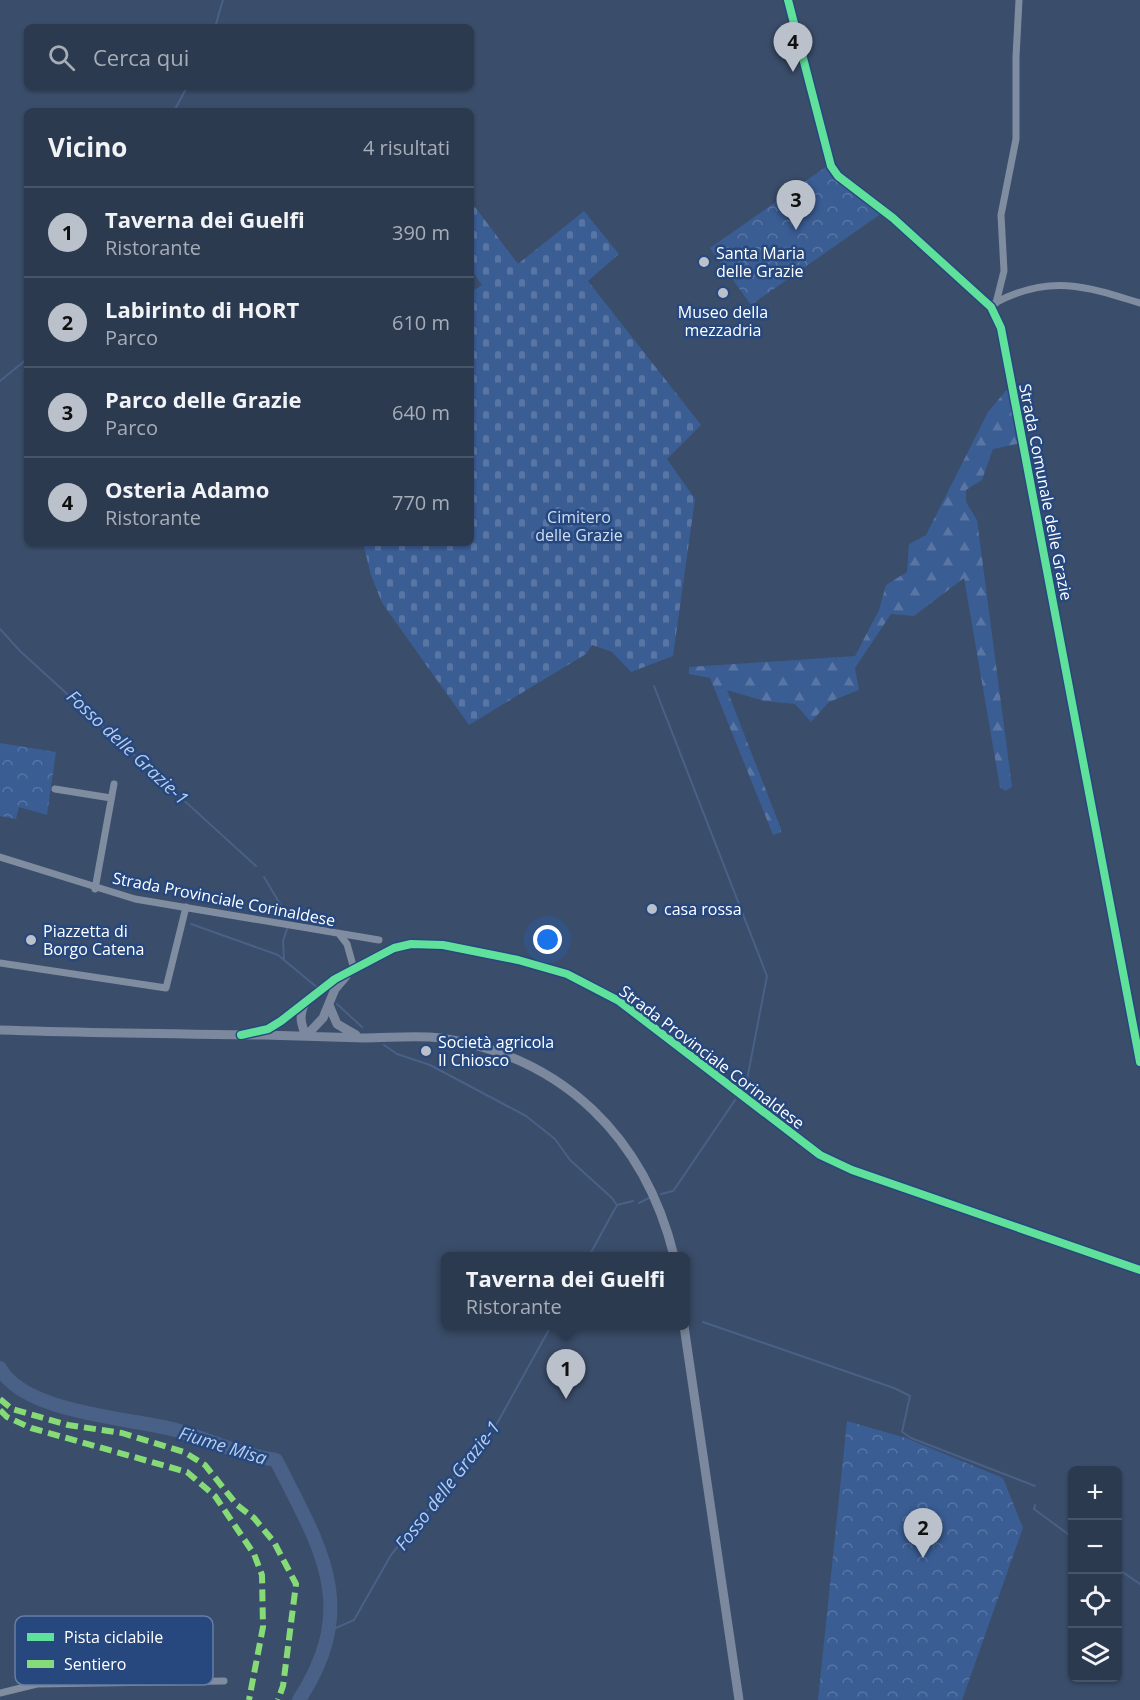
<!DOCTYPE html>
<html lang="it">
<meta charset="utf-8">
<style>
:root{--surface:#2c3a50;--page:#38455a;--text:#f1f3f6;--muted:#a6adb7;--line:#485467;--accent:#bac1cb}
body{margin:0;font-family:"Open Sans",sans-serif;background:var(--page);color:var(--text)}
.controls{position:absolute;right:18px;bottom:18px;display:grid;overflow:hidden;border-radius:9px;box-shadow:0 2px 4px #0004}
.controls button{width:54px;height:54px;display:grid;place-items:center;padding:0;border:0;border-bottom:2px solid var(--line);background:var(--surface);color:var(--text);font:30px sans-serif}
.you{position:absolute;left:548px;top:940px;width:21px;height:21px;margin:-15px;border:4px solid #fff;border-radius:50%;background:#1a73e8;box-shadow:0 0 0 9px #1a73e833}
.badge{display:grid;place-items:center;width:39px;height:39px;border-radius:50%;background:var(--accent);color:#111;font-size:20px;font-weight:700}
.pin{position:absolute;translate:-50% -50px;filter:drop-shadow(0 2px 3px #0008)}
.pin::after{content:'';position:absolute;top:32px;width:21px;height:18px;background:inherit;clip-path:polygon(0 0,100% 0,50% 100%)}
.popup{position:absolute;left:441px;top:1252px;width:249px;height:78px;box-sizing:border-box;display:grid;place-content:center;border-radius:9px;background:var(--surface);filter:drop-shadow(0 2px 4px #0005);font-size:20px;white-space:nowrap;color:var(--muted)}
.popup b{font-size:22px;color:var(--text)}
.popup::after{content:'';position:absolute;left:50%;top:100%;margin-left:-12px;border:12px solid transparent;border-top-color:var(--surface)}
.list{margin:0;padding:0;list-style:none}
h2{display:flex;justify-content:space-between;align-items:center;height:78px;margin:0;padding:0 24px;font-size:26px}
h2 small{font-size:20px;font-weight:400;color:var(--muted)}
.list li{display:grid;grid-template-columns:39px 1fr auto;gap:18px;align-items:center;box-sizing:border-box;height:90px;padding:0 24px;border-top:2px solid var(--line)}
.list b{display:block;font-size:22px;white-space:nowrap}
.list p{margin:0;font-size:20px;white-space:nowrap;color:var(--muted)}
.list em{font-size:20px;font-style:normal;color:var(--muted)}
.icon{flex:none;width:33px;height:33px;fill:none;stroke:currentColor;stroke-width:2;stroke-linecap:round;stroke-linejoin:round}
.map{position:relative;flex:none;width:1140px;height:1700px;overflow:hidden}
.search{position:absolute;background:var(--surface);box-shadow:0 2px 4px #0004;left:24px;top:24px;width:450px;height:66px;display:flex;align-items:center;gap:15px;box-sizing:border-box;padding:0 21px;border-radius:9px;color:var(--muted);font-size:22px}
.panel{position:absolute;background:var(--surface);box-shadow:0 2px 4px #0004;left:24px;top:108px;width:450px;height:438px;border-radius:9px}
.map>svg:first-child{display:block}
.forest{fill:url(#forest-firs)}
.cemetery{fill:url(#cemetery-stones)}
.park{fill:url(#park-crowns)}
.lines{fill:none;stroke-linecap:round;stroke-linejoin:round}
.stream{stroke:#496087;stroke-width:2}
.river{stroke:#496087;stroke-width:14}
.street{stroke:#808da0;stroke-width:7}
.secondary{stroke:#7b889d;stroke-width:9}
.quiet{stroke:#86db77;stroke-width:6;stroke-dasharray:12 6;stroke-linecap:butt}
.cycleway-casing{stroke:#26487e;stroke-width:11}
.cycleway{stroke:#60e19b;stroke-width:8}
.poi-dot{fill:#bac1cb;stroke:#26487e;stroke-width:2}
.labels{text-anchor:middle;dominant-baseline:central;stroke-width:5;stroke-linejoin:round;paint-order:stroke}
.poi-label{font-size:16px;fill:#fff;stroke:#26487e;text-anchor:start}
.street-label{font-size:16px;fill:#fff;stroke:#26487e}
.park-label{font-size:16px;fill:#cfdef4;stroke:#26487e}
.water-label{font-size:18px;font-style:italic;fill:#b7cded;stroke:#26487e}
.key{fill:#26487e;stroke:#677fa5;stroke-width:1.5}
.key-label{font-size:16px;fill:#fff}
</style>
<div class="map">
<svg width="1140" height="1700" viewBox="0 0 1140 1700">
<defs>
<pattern id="forest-firs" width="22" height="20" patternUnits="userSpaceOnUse" patternTransform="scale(1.5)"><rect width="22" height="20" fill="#3a5d94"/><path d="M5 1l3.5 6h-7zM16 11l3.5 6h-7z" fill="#5875a4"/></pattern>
<pattern id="cemetery-stones" width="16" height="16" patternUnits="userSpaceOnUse" patternTransform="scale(1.5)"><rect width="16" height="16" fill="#3a5d94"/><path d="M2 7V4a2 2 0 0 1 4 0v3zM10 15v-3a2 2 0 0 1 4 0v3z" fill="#5875a4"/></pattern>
<pattern id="park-crowns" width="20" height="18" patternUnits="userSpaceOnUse" patternTransform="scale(1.5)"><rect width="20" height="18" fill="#3a5d94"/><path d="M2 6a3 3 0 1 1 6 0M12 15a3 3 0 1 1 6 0" fill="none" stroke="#5875a4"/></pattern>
</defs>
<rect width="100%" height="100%" fill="#3a4d6a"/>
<!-- forest -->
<path class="forest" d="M1009,387L1021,443L993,449L982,480L966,490V502L977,520L1012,787L1005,791L1000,787L964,578L914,616L891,614L855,668L859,690L829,702L811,722L795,704L764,701L727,690L781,829V832L773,835L710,678L689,674V667L855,656L879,610L886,585L907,572L909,544L926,535L988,412Z"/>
<!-- cemetery -->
<path class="cemetery" d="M475,207L518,264L584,211L619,254L588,281L701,425L667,459L695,499L673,656L631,672L612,652L592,645L586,654L469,725L382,603L371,575L363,543H471V292L482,285L471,269V210Z"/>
<!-- park -->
<path class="park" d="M827,166L882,213L751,305L710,248Z
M0,743L56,752L47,815L19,807L16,819L0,816Z
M847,1421L906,1438L1003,1478L1023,1528L962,1700H818Z"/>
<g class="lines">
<!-- stream -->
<path class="stream" d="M215,27L223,0
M174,111L187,87
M0,381L27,359
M0,629L20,651L256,866
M654,686L767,976L745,1090
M264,877L289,919
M191,924L278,955L319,989
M284,959L283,941L287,929
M337,1004L362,1027
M384,1045L397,1054L430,1065L526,1116L555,1139L570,1160L612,1198L617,1205
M661,1194L673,1191L676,1187L735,1100
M639,1203L651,1197
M617,1205L633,1201
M589,1256L617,1205
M703,1322L894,1388L910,1396L902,1432L911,1438L1035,1486
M1035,1505L1034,1509L1072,1537
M1118,1569L1140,1584
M329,1631L354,1620L391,1555L495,1427L551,1326"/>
<!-- river -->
<path class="river" d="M0,1368C23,1413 131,1418 176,1430C210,1440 241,1455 276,1460C321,1549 360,1606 299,1700"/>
<!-- street -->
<path class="street" d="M788,0L831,166L838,176L893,218L991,307L1001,328L1140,1062
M995,303C1049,274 1086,286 1140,303
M996,303L1004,271L1001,215L1016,139V57L1019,0
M55,789L111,798
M0,857L135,899L379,940
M95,889L114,784
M340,935L347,944L354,969
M0,963L166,988L186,907
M0,1693L37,1684L224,1681"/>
<!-- secondary -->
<path class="secondary" d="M304,1005C299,1016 301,1024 306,1036
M329,1005L337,1024L356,1035
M0,1030C88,1033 176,1034 264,1035C297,1036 330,1037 364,1038C389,1038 416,1035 441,1038C564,1057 645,1138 674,1256
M241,1035L268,1029L281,1021L335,979L394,948L411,944L443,945L518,960L567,974L619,1001L820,1155L852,1170L1140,1270
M306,1036L323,1018L335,989L346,976
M684,1326L739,1700"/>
<!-- quiet -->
<path class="quiet" d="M0,1399L12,1409L68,1425L122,1433L184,1452L205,1465L237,1505L254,1518L274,1542L296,1584L283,1686L278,1700
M0,1410L7,1417L31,1428L187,1472L215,1496L254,1554L262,1575L263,1627L249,1700"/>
<!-- cycleway casing -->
<g class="cycleway-casing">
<path id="cycleway" d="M788,0L831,166L838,176L893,218L991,307L1001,328L1140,1062
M241,1035L268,1029L281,1021L335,979L394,948L411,944L443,945L518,960L567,974L619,1001L820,1155L852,1170L1140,1270"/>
</g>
<!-- cycleway -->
<use href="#cycleway" class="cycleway"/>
</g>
<!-- markers -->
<g class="poi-dot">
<circle cx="704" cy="262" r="6"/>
<circle cx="723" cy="293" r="6"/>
<circle cx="652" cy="909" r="6"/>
<circle cx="31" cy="940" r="6"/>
<circle cx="426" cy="1051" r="6"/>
</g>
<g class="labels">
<!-- poi labels -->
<g class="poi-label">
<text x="716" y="253">Santa Maria<tspan x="716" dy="18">delle Grazie</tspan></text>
<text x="723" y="312" text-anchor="middle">Museo della<tspan x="723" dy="18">mezzadria</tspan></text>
<text x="664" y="909">casa rossa</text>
<text x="43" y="931">Piazzetta di<tspan x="43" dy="18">Borgo Catena</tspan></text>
<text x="438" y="1042">Società agricola<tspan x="438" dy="18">Il Chiosco</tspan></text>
</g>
<!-- street labels -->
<g class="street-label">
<text transform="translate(1046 492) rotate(79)">Strada Comunale delle Grazie</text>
<text transform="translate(224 899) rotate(11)">Strada Provinciale Corinaldese</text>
<text transform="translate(712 1057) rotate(37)">Strada Provinciale Corinaldese</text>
</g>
<!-- park labels -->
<g class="park-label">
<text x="579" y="517">Cimitero<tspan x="579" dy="18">delle Grazie</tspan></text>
</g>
<!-- water labels -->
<g class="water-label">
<text transform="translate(128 747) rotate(43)">Fosso delle Grazie-1</text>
<text transform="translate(223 1445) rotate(17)">Fiume Misa</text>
<text transform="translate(447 1485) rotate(-52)">Fosso delle Grazie-1</text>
</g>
</g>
<!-- legend -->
<rect x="15" y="1616" width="198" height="69" rx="9" class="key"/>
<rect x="27" y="1633" width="27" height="8" fill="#60e19b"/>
<rect x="27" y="1660" width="27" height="8" fill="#86db77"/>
<g class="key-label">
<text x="64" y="1643">Pista ciclabile</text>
<text x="64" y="1670">Sentiero</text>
</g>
</svg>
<div class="controls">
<button>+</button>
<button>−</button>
<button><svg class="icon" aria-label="locate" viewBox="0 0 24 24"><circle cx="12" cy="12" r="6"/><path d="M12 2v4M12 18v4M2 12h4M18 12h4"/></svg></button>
<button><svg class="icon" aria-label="layers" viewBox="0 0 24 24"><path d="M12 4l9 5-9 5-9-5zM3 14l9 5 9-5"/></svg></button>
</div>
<div class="you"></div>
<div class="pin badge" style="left:566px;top:1399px">1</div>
<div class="popup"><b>Taverna dei Guelfi</b>Ristorante</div>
<div class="pin badge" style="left:923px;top:1558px">2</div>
<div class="pin badge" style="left:796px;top:230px">3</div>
<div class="pin badge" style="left:793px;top:72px">4</div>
<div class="search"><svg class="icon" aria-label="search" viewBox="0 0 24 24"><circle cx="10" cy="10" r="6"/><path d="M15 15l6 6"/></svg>Cerca qui</div>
<section class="panel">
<h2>Vicino<small>4 risultati</small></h2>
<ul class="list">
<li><span class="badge">1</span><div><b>Taverna dei Guelfi</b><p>Ristorante</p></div><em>390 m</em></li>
<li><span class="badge">2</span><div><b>Labirinto di HORT</b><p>Parco</p></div><em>610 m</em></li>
<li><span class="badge">3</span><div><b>Parco delle Grazie</b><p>Parco</p></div><em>640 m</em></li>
<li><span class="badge">4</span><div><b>Osteria Adamo</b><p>Ristorante</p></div><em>770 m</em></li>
</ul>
</section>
</div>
